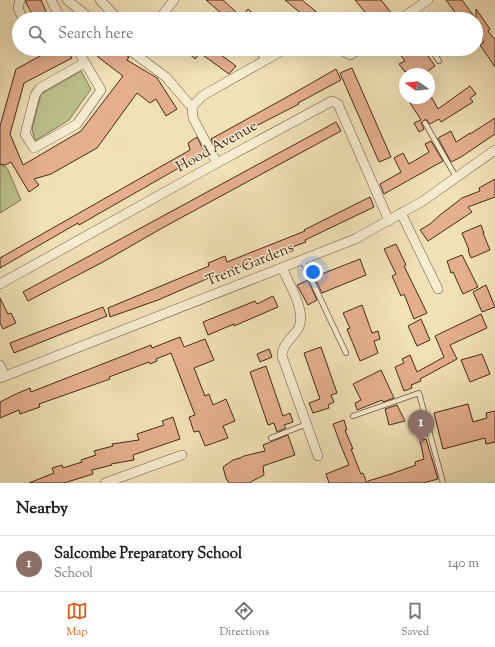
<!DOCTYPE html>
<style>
:root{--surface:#fff;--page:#f2f2f2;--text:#202124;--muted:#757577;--line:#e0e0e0;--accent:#ea580c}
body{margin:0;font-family:"Sorts Mill Goudy",serif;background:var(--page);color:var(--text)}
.compass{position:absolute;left:399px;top:68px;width:36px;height:36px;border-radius:50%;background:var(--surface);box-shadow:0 4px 16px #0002;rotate:284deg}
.you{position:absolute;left:313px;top:272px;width:14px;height:14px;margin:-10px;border:3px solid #fff;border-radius:50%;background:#1a73e8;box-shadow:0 0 0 6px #1a73e833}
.badge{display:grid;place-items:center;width:26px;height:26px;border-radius:50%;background:var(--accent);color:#fff;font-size:13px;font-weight:700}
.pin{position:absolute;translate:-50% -33px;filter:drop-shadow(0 1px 2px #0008)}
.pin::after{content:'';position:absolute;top:21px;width:14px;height:12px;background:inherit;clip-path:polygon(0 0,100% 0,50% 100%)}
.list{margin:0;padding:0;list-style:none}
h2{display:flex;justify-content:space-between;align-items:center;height:52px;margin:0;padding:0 16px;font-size:17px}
h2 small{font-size:13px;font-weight:400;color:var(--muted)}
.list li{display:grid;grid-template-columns:26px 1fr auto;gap:12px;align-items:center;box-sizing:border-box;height:56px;padding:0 16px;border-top:1px solid var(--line)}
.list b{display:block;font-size:15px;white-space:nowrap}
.list p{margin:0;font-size:13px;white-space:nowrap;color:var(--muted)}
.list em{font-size:13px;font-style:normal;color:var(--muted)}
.icon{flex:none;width:22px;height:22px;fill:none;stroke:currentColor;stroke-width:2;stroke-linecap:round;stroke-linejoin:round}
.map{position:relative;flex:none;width:495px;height:483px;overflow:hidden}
.search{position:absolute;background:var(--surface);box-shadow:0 4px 16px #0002;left:12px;right:12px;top:12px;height:44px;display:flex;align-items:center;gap:10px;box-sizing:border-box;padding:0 14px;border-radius:22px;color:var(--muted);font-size:15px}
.sheet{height:108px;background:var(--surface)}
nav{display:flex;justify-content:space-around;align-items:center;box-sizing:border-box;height:56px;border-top:1px solid var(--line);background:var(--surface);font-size:11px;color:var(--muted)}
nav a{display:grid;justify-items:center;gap:2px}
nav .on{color:var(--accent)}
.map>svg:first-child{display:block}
.green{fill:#bcc28d;stroke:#807652}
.building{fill:#e5af8e;stroke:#442a18}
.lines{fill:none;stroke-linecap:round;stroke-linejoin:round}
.lane-casing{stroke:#6f5840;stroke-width:6}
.street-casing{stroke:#6f5840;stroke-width:10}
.lane{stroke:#f6ecd0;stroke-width:4.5}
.street{stroke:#f6ecd0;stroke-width:9}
.labels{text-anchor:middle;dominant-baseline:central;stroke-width:3;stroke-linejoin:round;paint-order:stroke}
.street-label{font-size:15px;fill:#442a18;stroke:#f6ecd0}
</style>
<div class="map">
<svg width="495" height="483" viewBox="0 0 495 483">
<rect width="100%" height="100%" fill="#f1e1b7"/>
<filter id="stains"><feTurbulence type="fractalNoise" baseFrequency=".005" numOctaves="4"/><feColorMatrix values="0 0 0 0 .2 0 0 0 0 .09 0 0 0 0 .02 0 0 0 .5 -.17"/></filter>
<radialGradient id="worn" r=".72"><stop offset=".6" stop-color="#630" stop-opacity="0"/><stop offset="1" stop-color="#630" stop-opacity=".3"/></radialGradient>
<!-- green -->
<path class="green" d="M81,71L91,89L69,120L35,141L32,129L41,94Z
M0,165L6,167L8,170L21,200L0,213Z"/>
<!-- building -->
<path class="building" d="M26,0H41L49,19H35L26,3Z
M206,0H223L236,12L230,19H228Z
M285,0H302L325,19H308Z
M355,0H381L392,14L386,19H356L365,12Z
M446,0H462L476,19V9L490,29L488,31L495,40V67L480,45L484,42L476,31V19H460Z
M248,9L259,19H240Z
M41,49H67L72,58L24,83L10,134L23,165L81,131L123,76L98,57L94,49H122L124,54L129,57L127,60L157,78L177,109L166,116L156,99L150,103L137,93L97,148L51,174L34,179L39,185L29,192L11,162L5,165L0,164V126L16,69L44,54Z
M184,49H213L236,66L229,74L200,53L195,59Z
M396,49H427L430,54L428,56L435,66L424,74H409L407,71L405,72L399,64L405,61Z
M352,68L391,157L379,162L340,73Z
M336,69L341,80L298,103L299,104L215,147L211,139L296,92Z
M470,86L476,94L470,98L473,102L441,122L439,119L430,124L427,120H424L421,123L424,129L419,132L414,123L421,120L407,98H432L438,109Z
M495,118V134L461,157L451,162L438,138L451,131L456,142L470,133V134Z
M336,122L341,131L164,227L103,262L28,301L23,292Z
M197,137L205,153L79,225L78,223L0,268V258L190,150L188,143Z
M431,141L443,161L384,194L380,184L401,172L394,158L403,153L409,164L429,152L425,144Z
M495,179V197L468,207L472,212L428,241L420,230L430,224L440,215L462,198L480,191L479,188Z
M370,197L374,207L305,240L306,242L239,267V265L158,300L110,317L108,308L209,266L208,263L225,256L227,262L305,231L304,230Z
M481,225L484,233H483L490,250L471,258L468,250H469L462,233Z
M396,244L406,265L404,266L427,313L414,319L404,294L401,296L392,276L396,274L384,249Z
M462,255L478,287L463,294L453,272L451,273L447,261Z
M360,259L366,275L322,293L314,277Z
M308,280L317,300L308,305L297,285Z
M486,285L495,307L482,312L473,292Z
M273,296L278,307L234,326V324L208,335L203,322L255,301L257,304Z
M0,298L8,314L11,313L16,323L3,329L0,323Z
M362,305L372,333L378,331L380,339L374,341L378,353L360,361L347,329L350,328L343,313Z
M103,307L107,316L14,353L10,343Z
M481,314L487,328L450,345L457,359L420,379L421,381L411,385L412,388L404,391L395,367L404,363L402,359L410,355L417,372L444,357L435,336Z
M421,319L430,340L417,346L408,326Z
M180,337L184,347L205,339L214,360L194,368L205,396L209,394L213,405L226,399L235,421L223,426L228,438L205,446L199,431L194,432L189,417L195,415L171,353L156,359L157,361L150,364L149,362L109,377L110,379L39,404L40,407L20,414L19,410L0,418V402L16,394L30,388L31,392L151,345L152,348Z
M321,347L337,393L331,395L334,402L328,405L329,408L313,413L309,403L320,399L304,353Z
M269,349L272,357L260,362L257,354Z
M482,354L490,374L470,382L461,360Z
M266,366L283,416L290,413L293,422L284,425L286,428L277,432L274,423L268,425L250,372Z
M381,370L394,398L383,402L382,400L357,410L355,403L361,400L353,384Z
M468,404L473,422L487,418L486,413L495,411V442L486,444L485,438L443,449L434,413Z
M397,405L405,421L389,425L385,409Z
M173,417L180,439L133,455L134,460L111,464L112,465L92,470L93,474L64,483H29L54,473L52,468L62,465L63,468L82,462L81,460L96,455L94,451L113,446L112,444L139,440L137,434L164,425L162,421Z
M344,420L347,430H345L353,449H351L361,474L363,473L367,483H329L326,474L349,465L341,446L333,424Z
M288,435L295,455L263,466L264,475L249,483H229L226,478L223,467L233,460L240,458L244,456L265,451L263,445Z
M426,439L438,479L423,483H368V481L391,474L416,465L415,462L424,459L420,441Z"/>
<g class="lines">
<!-- lane casing -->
<g class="lane-casing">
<path id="lane" d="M431,49L439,61
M425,123L456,177
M302,260L346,353
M353,416L419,393L443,483
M271,438L307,424"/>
</g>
<!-- street casing -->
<g class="street-casing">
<path id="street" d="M20,0L18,8L23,19
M51,0L61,19
M67,0L91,19
M100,0L114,15L120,19
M159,19L174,0
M401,19L428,0
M77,49L101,90L77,124L34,148L25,134L35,95L40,88L84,63
M128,49L166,77L189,104
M257,49L268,59
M342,49L345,52L350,55L359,49
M217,163L193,118L192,107L202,96L285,49
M401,213L438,289
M282,268C289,283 306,311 299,327C294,337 281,345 282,356L318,456
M0,284L217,163L332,101L338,104L389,221
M0,365L5,376
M0,378L355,239L423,201L495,150
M105,483L182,455"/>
</g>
<!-- lane -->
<use href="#lane" class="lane"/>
<!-- street -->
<use href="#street" class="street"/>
</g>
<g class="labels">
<!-- street labels -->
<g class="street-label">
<text transform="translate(217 147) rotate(-29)">Hood Avenue</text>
<text transform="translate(250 265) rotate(-22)">Trent Gardens</text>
</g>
</g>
<rect width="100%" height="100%" filter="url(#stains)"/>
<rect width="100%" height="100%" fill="url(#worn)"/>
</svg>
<svg class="compass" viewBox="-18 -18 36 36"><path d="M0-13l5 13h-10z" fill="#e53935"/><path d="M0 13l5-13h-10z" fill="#757577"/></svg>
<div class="you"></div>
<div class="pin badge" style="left:421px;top:443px;background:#8d6e63">1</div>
<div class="search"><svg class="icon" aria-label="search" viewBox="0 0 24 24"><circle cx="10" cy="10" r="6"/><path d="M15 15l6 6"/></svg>Search here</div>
</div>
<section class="sheet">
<h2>Nearby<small></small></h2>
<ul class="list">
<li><span class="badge" style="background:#8d6e63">1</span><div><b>Salcombe Preparatory School</b><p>School</p></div><em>140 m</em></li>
</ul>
</section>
<nav>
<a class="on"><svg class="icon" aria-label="map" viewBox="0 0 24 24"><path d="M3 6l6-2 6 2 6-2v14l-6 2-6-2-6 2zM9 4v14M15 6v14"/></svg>Map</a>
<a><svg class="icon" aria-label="directions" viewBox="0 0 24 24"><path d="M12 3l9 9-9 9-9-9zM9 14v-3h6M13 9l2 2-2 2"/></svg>Directions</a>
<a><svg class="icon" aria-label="saved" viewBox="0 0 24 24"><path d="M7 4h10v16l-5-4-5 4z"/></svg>Saved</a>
</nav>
